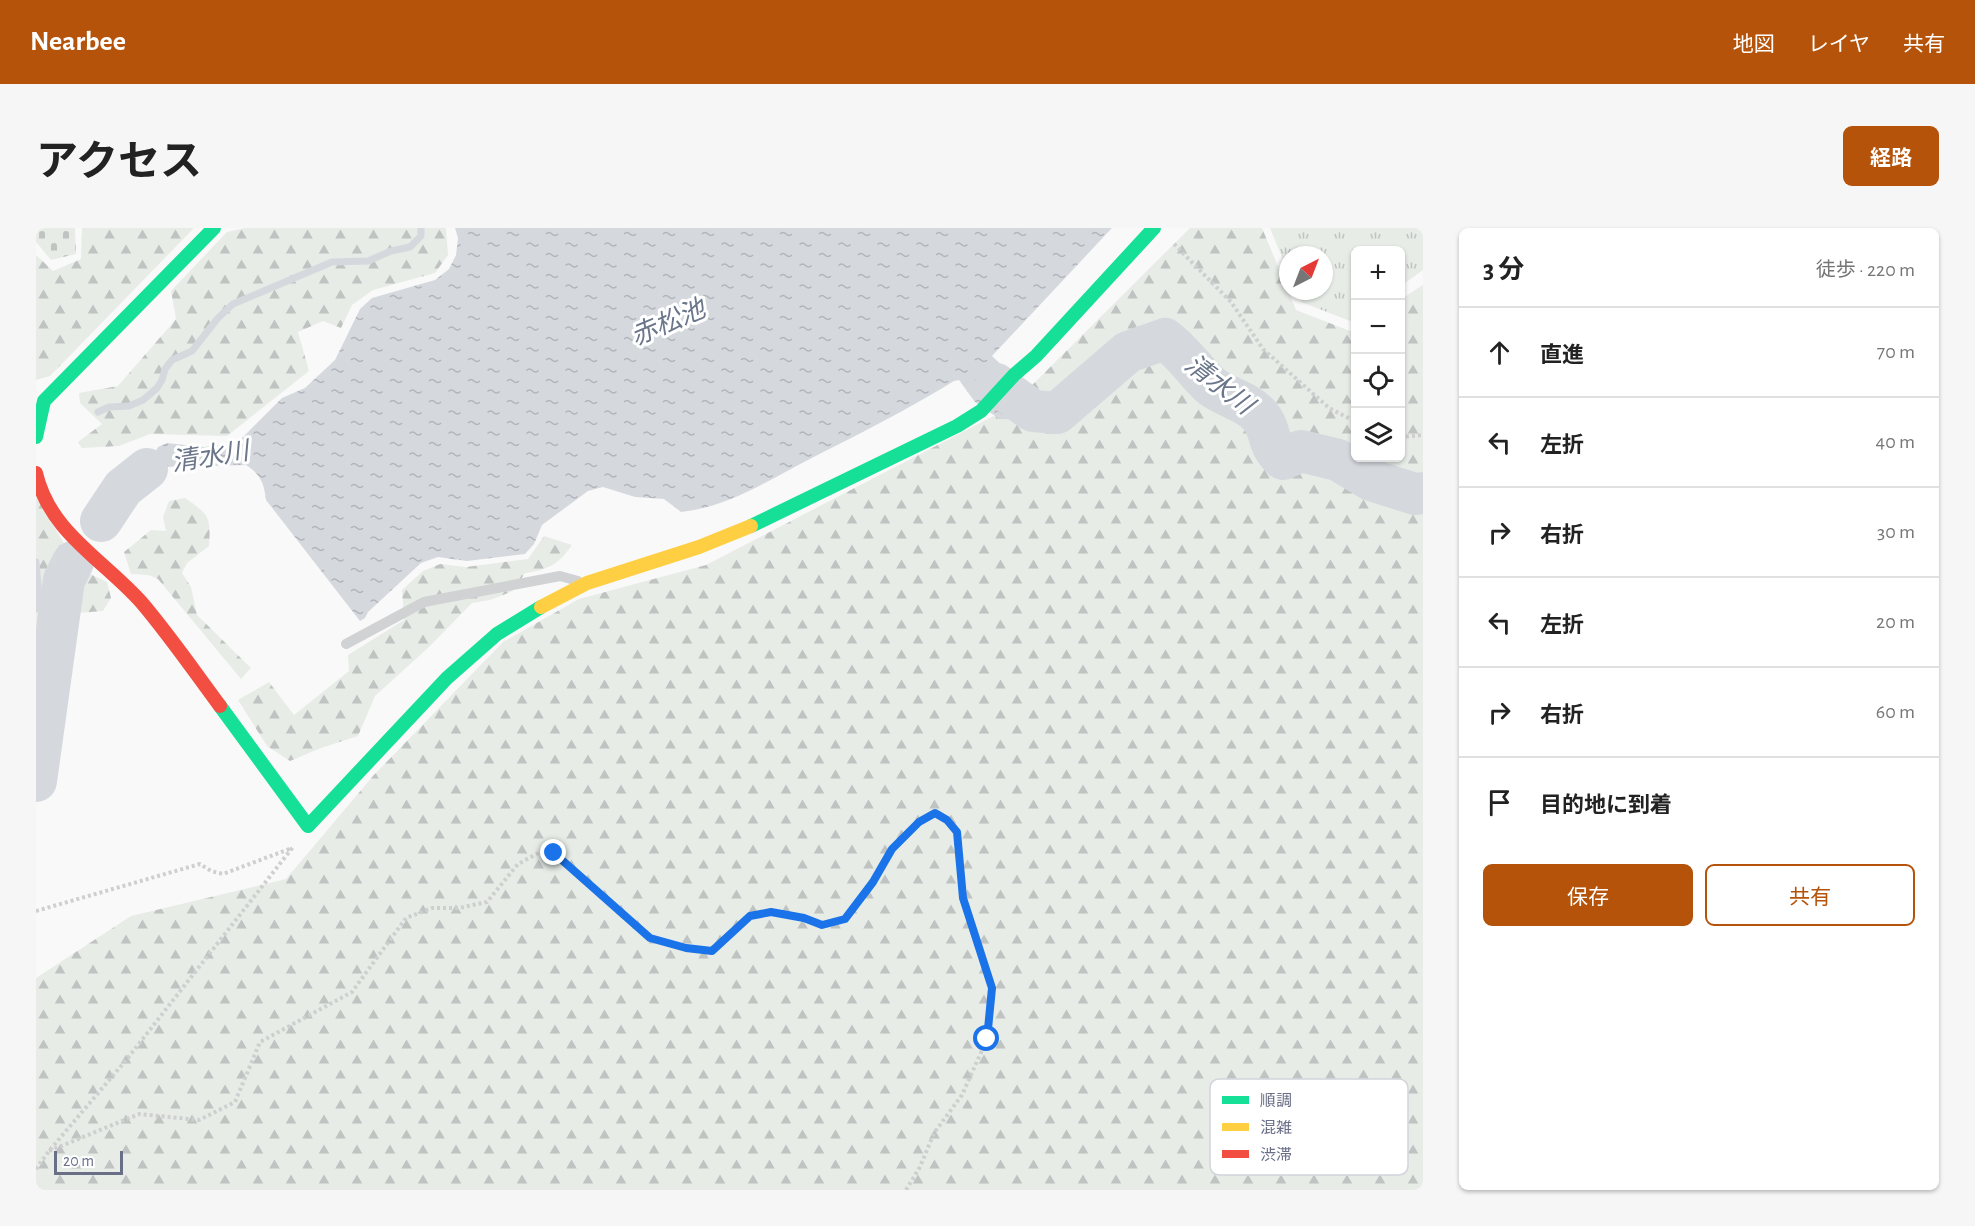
<!DOCTYPE html>
<html lang="ja">
<meta charset="utf-8">
<style>
:root{--surface:#fff;--page:#f6f6f6;--text:#222;--muted:#767676;--line:#e0e0e0;--accent:#b45309}
body{margin:0;font-family:"Alegreya Sans","Noto Sans JP",sans-serif;background:var(--page);color:var(--text)}
.controls{position:absolute;right:18px;top:18px;display:grid;overflow:hidden;border-radius:9px;box-shadow:0 2px 4px #0004}
.controls button{width:54px;height:54px;display:grid;place-items:center;padding:0;border:0;border-bottom:2px solid var(--line);background:var(--surface);color:var(--text);font:30px sans-serif}
.compass{position:absolute;left:1243px;top:18px;width:54px;height:54px;border-radius:50%;background:var(--surface);box-shadow:0 2px 4px #0004;rotate:42deg}
.scale{position:absolute;left:18px;bottom:15px;width:69px;box-sizing:border-box;padding-left:6px;border:3px solid #6a6f88;border-top:0;font-size:16px;line-height:21px;white-space:nowrap;color:#6a6f88;-webkit-text-stroke:4px #fff;paint-order:stroke}
.stop{position:absolute;width:18px;height:18px;margin:-14px;border:4px solid #1a73e8;border-radius:50%;background:#fff}
.stop.end{background:#1a73e8;border-color:#fff;box-shadow:0 2px 6px #0008}
.list{margin:0;padding:0;list-style:none}
h2{display:flex;justify-content:space-between;align-items:center;height:78px;margin:0;padding:0 24px;font-size:26px}
h2 small{font-size:20px;font-weight:400;color:var(--muted)}
.list li{display:grid;grid-template-columns:39px 1fr auto;gap:18px;align-items:center;box-sizing:border-box;height:90px;padding:0 24px;border-top:2px solid var(--line)}
.list b{display:block;font-size:22px;white-space:nowrap}
.list em{font-size:20px;font-style:normal;color:var(--muted)}
.actions{display:flex;gap:12px;padding:18px 24px}
.actions a{flex:1;padding:14px 0;border:2px solid var(--accent);border-radius:9px;text-align:center;font-size:21px;color:var(--accent)}
.actions .main{background:var(--accent);color:#fff}
.icon{flex:none;width:33px;height:33px;fill:none;stroke:currentColor;stroke-width:2;stroke-linecap:round;stroke-linejoin:round}
.map{position:relative;flex:none;width:1387px;height:962px;overflow:hidden;border-radius:9px}
header{display:flex;align-items:center;gap:36px;box-sizing:border-box;height:84px;padding:0 30px;background:var(--accent);color:#fff}
header strong{font-size:28px}
nav{display:flex;gap:33px;margin-inline-start:auto;font-size:21px}
.intro{display:flex;align-items:center;justify-content:space-between;box-sizing:border-box;height:144px;padding:0 36px}
h1{margin:0;font-size:42px}
.button{padding:15px 27px;border-radius:9px;background:var(--accent);color:#fff;font-size:21px;font-weight:700}
main{display:flex;gap:36px;padding:0 36px}
aside{flex:1;background:var(--surface);border-radius:9px;box-shadow:0 2px 4px #0004}
.map>svg:first-child{display:block}
.forest{fill:url(#forest-firs)}
.cemetery{fill:url(#cemetery-stones)}
.park{fill:url(#park-tufts)}
.water{fill:url(#water-ripples)}
.lines{fill:none;stroke-linecap:round;stroke-linejoin:round}
.stream{stroke:#d5d9de;stroke-width:7}
.river{stroke:#d5d9de;stroke-width:42}
.path{stroke:#cfcfd0;stroke-width:4;stroke-dasharray:3 3;stroke-linecap:butt}
.lane{stroke:#d1d2d4;stroke-width:10}
.fast{stroke:#16e098;stroke-width:14}
.slow{stroke:#ffcf43;stroke-width:14}
.jam{stroke:#f24e42;stroke-width:14}
.route{stroke:#1a73e8;stroke-width:8}
.labels{text-anchor:middle;dominant-baseline:central;stroke-width:6;stroke-linejoin:round;paint-order:stroke}
.water-label{font-size:26px;font-style:italic;fill:#6b768a;stroke:#fff}
.key{fill:#fff;stroke:#d2d4db;stroke-width:1.5}
.key-label{font-size:16px;fill:#6a6f88}
</style>
<header>
<strong>Nearbee</strong>
<nav><a>地図</a><a>レイヤ</a><a>共有</a></nav>
</header>
<div class="intro"><h1>アクセス</h1><a class="button">経路</a></div>
<main>
<div class="map">
<svg width="1387" height="962" viewBox="0 0 1387 962">
<defs>
<pattern id="forest-firs" width="22" height="20" patternUnits="userSpaceOnUse" patternTransform="scale(1.5)"><rect width="22" height="20" fill="#e7ece7"/><path d="M5 1l3.5 6h-7zM16 11l3.5 6h-7z" fill="#bfc3c1"/></pattern>
<pattern id="cemetery-stones" width="16" height="16" patternUnits="userSpaceOnUse" patternTransform="scale(1.5)"><rect width="16" height="16" fill="#e7ece7"/><path d="M2 7V4a2 2 0 0 1 4 0v3zM10 15v-3a2 2 0 0 1 4 0v3z" fill="#bfc3c1"/></pattern>
<pattern id="park-tufts" width="24" height="20" patternUnits="userSpaceOnUse" patternTransform="scale(1.5)"><rect width="24" height="20" fill="#e7ece7"/><path d="M3 7l-1-3M5 7V3M7 7l1-3M15 17l-1-3M17 17v-4M19 17l1-3" fill="none" stroke="#bfc3c1"/></pattern>
<pattern id="water-ripples" width="26" height="14" patternUnits="userSpaceOnUse" patternTransform="scale(1.5)"><rect width="26" height="14" fill="#d5d9de"/><path d="M2 4q2-2 4 0t4 0M15 11q2-2 4 0t4 0" fill="none" stroke="#b1b4ba"/></pattern>
</defs>
<rect width="100%" height="100%" fill="#f9f9f9"/>
<!-- forest -->
<path class="forest" d="M46,0H158L14,148L0,152V27L17,43L45,31Z
M209,0H410L412,27L399,45L337,62L316,77L305,100L287,93L262,104L273,143L191,208L114,206L83,218L46,220L42,214L66,196L44,175L43,165L82,158L140,91L135,63L191,4Z
M1154,0H1226L1260,82L1314,103L1319,100L1320,230H1364L1365,71L1387,57V962H0V750L95,688L250,651L337,548L467,414L543,371L670,337L973,180Z
M0,268L35,327L31,335L71,354L75,370L67,383L17,387L0,512Z
M149,270C173,287 175,288 173,318L151,335L146,345L155,359L161,387L215,440L205,451L122,351L112,347L95,346L88,324L115,302L130,303L127,289L133,273Z
M508,308L536,317C523,336 512,342 489,345L477,363L454,372L436,375L393,419L339,468L322,508L285,520L254,533L231,518L202,472L233,454L258,487L313,443L312,427L368,392L366,362L387,343L404,336L430,339L492,331Z"/>
<!-- cemetery -->
<path class="cemetery" d="M0,0H39L40,26L15,32L0,14Z"/>
<!-- park -->
<path class="park" d="M1234,0H1387V42L1365,58L1364,22H1320L1319,89L1314,93L1265,74L1260,63H1288V27H1252V44Z"/>
<!-- water -->
<path class="water" d="M419,0H1076L956,128L1008,177L1009,193L995,189L983,193L962,190L939,174L923,152L918,153C871,182 821,207 772,232C731,253 692,279 645,284L628,271L599,269L567,259L552,263L506,297L498,316L489,326L431,333L402,329L385,335L332,384L329,390L324,393L230,272C228,255 225,247 210,237L127,239L89,268L77,286L67,279L76,264L89,250L115,232L122,219L131,215L168,219L201,215L246,170L269,160L299,132L324,81L336,70L399,52L413,41L420,27L422,10Z"/>
<g class="lines">
<!-- stream -->
<path class="stream" d="M62,184L73,179L93,178L107,172L121,160L126,152L129,141L136,132L156,123L182,90L197,76L296,34L332,33L355,23L374,19L385,8V0
M0,334L3,369L0,381"/>
<!-- river -->
<path class="river" d="M960,156L997,183L1021,185L1092,124L1129,111C1147,124 1159,143 1175,158C1189,169 1211,173 1223,187C1236,201 1230,216 1247,231L1265,223L1302,232L1335,252L1379,266L1387,265
M65,293L87,260L111,241
M0,553L28,352L37,334"/>
<!-- path -->
<path class="path" d="M1138,16L1195,74L1227,121L1293,180L1320,194
M1364,209L1387,207
M0,683L164,636L175,643L187,646L256,620
M13,923L103,886L163,892L199,874L224,814L316,764L370,690L396,680H423L451,674L482,636L506,623L518,625L614,709L650,720L676,723L714,688L735,684L767,690L785,697L809,691L837,654L856,621L883,594L899,585L911,592L921,604L927,671L956,760L951,811L926,867L898,905L884,939L870,962
M0,941L13,923L91,831L257,619"/>
<!-- lane -->
<path class="lane" d="M310,416L388,374L524,348L542,353"/>
<!-- fast -->
<path class="fast" d="M0,209L8,173L178,0
M715,298L921,198L945,183L978,147L1000,128L1118,0
M184,478L272,598L411,450L461,406L505,379"/>
<!-- slow -->
<path class="slow" d="M505,379L551,355L663,319L715,298"/>
<!-- jam -->
<path class="jam" d="M0,245C14,305 67,331 106,375C134,408 158,443 184,478"/>
</g>
<g class="lines">
<!-- route -->
<path class="route" d="M518,625L614,710L650,720L676,723L714,688L735,684L768,690L786,697L809,691L837,654L856,621L883,594L899,585L911,592L921,604L927,670L956,760L951,811"/>
</g>
<g class="labels">
<!-- water labels -->
<g class="water-label">
<text transform="translate(632 95) rotate(-23)">赤松池</text>
<text transform="translate(1183 157) rotate(38)">清水川</text>
<text transform="translate(174 229) rotate(-9)">清水川</text>
</g>
</g>
<!-- legend -->
<rect x="1174" y="851" width="198" height="96" rx="9" class="key"/>
<rect x="1186" y="868" width="27" height="8" fill="#16e098"/>
<rect x="1186" y="895" width="27" height="8" fill="#ffcf43"/>
<rect x="1186" y="922" width="27" height="8" fill="#f24e42"/>
<g class="key-label">
<text x="1224" y="878">順調</text>
<text x="1224" y="905">混雑</text>
<text x="1224" y="932">渋滞</text>
</g>
</svg>
<div class="controls">
<button>+</button>
<button>−</button>
<button><svg class="icon" aria-label="locate" viewBox="0 0 24 24"><circle cx="12" cy="12" r="6"/><path d="M12 2v4M12 18v4M2 12h4M18 12h4"/></svg></button>
<button><svg class="icon" aria-label="layers" viewBox="0 0 24 24"><path d="M12 4l9 5-9 5-9-5zM3 14l9 5 9-5"/></svg></button>
</div>
<svg class="compass" viewBox="-18 -18 36 36"><path d="M0-13l5 13h-10z" fill="#e53935"/><path d="M0 13l5-13h-10z" fill="#767676"/></svg>
<div class="scale">20 m</div>
<div class="stop" style="left:951px;top:811px"></div>
<div class="stop end" style="left:518px;top:625px"></div>
</div>
<aside>
<h2>3 分<small>徒歩 · 220 m</small></h2>
<ul class="list">
<li><svg class="icon" aria-label="ahead" viewBox="0 0 24 24"><path d="M12 20V5M6 11l6-6 6 6"/></svg><div><b>直進</b></div><em>70 m</em></li>
<li><svg class="icon" aria-label="left" viewBox="0 0 24 24"><path d="M17 20v-9H6M10 6l-5 5 5 5"/></svg><div><b>左折</b></div><em>40 m</em></li>
<li><svg class="icon" aria-label="right" viewBox="0 0 24 24"><path d="M7 20v-9h11M14 6l5 5-5 5"/></svg><div><b>右折</b></div><em>30 m</em></li>
<li><svg class="icon" aria-label="left" viewBox="0 0 24 24"><path d="M17 20v-9H6M10 6l-5 5 5 5"/></svg><div><b>左折</b></div><em>20 m</em></li>
<li><svg class="icon" aria-label="right" viewBox="0 0 24 24"><path d="M7 20v-9h11M14 6l5 5-5 5"/></svg><div><b>右折</b></div><em>60 m</em></li>
<li><svg class="icon" aria-label="arrive" viewBox="0 0 24 24"><path d="M6 21V4h12l-3 4 3 4H6"/></svg><div><b>目的地に到着</b></div></li>
</ul>
<div class="actions"><a class="main">保存</a><a>共有</a></div>
</aside>
</main>
